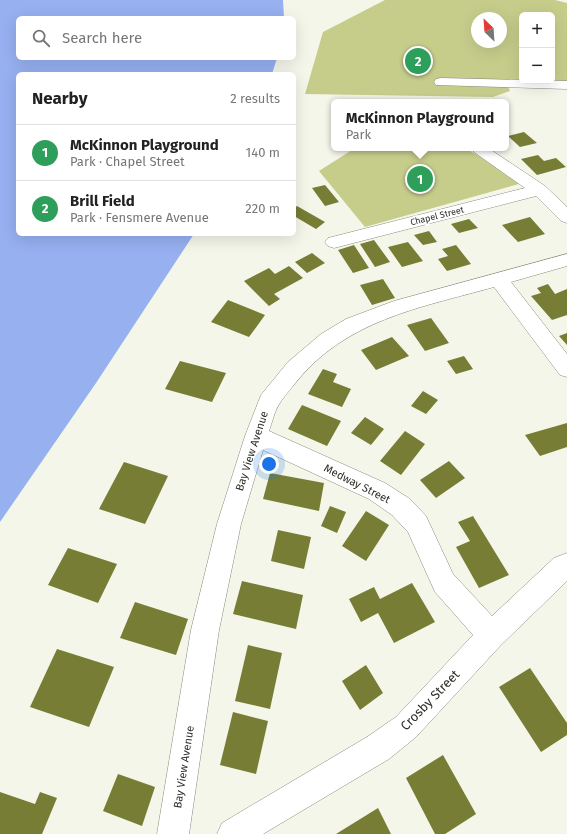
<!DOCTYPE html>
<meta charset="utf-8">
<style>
:root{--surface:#fff;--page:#f6f6f6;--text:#222;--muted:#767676;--line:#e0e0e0;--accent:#111827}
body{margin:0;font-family:"Fira Sans",sans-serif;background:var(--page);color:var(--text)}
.controls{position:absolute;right:12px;top:12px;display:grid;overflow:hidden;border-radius:6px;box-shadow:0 4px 16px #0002}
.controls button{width:36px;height:36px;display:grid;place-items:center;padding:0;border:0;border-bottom:1px solid var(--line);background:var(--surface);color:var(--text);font:20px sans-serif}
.compass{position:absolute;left:471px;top:12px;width:36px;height:36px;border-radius:50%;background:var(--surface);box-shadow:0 4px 16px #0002;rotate:335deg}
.you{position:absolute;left:269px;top:464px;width:14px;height:14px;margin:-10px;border:3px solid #fff;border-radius:50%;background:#1a73e8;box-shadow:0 0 0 6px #1a73e833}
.badge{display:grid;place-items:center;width:26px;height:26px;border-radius:50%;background:var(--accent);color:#fff;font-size:13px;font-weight:700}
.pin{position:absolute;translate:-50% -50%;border:2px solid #fff;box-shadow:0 1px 4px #0006}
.popup{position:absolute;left:331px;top:99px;width:178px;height:52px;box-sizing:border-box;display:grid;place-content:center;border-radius:6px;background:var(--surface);filter:drop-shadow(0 1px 3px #0005);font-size:13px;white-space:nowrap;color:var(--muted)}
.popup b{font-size:15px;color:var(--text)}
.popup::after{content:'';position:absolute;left:50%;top:100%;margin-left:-8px;border:8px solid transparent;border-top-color:var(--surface)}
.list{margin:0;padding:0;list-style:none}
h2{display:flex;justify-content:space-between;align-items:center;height:52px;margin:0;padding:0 16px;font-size:17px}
h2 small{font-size:13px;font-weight:400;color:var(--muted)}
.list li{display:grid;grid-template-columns:26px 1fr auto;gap:12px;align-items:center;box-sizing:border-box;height:56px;padding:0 16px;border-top:1px solid var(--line)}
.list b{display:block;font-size:15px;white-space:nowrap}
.list p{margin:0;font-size:13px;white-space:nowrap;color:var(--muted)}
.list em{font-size:13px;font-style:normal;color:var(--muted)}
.icon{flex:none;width:22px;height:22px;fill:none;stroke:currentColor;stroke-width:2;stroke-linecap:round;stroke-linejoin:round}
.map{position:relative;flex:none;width:567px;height:834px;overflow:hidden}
.search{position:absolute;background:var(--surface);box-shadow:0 4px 16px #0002;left:16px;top:16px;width:280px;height:44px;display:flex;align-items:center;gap:10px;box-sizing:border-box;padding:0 14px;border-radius:6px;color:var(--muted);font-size:15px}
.panel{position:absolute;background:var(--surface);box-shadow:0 4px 16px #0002;left:16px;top:72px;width:280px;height:164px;border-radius:6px}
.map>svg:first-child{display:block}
.green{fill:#c6cd8b;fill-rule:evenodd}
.water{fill:#96b0f0}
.building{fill:#777d34}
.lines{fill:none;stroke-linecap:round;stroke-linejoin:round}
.street-casing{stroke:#87897d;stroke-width:1}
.street{fill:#fff;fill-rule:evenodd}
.labels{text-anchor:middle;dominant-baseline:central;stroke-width:4;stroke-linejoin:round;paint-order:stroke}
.far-street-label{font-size:9px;fill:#2d2e29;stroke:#fff}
.street-label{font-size:11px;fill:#2d2e29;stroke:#fff}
.near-street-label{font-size:13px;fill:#2d2e29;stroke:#fff}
</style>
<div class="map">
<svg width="567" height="834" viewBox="0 0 567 834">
<rect width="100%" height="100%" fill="#f4f6ea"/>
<!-- green -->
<path class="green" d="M385,0H555L567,3V82L506,81L510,91L493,97L305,94L323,32ZM522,15H552V81H522ZM477,18H501V42H477Z
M355,148H465L509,173L519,184L365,227L319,171Z"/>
<!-- water -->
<path class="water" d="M0,0H283L284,18H18V58H277L272,74H18V234H194L96,383L0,522Z"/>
<!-- building -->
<path class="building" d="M524,132L537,143L520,147L508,136Z
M538,155L544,161L556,158L566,167L537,175L521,159Z
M325,185L339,202L325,206L312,188Z
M297,206L325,222L316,229L294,216V208Z
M530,217L545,234L518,242L502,225Z
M469,219L478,228L459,233L451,224Z
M429,231L437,242L423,245L414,235Z
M374,240L390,262L375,267L360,244Z
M408,242L423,261L402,267L388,247Z
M354,245L369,268L353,273L338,250Z
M456,245L471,264L447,271L438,259L448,256L442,249Z
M312,253L325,263L307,273L295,262Z
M289,266L303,278L274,294L280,299L269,306L244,281L269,268L275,274Z
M383,279L395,298L372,305L360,285Z
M548,284L555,294L567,289V315L552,320L531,296L541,293L537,288Z
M228,300L265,315L249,337L211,322Z
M431,318L449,343L425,351L407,325Z
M567,333V345L559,336Z
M392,337L409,356L376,370L361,350Z
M464,356L473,369L456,374L447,361Z
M180,361L226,373L212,402L165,389Z
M323,369L337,374L333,382L351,389L342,407L308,394Z
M423,391L438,400L426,414L411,406Z
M302,405L341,421L327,446L288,429Z
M365,417L384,429L371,445L351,433Z
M567,423V447L540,456L525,435Z
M405,431L425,444L401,475L380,461Z
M449,461L465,478L436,498L420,480Z
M124,462L168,476L145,524L99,509Z
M270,473L324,483L319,511L263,499Z
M330,506L346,512L337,533L321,526Z
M366,511L389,525L366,561L342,546Z
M473,516L509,575L479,588L456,547L470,541L458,522Z
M278,530L311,537L304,569L271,561Z
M68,548L117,564L98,603L48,585Z
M242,581L303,595L296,629L233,614Z
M412,583L435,622L394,643L378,613L361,622L349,599L374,587L380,599Z
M135,602L188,619L176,655L120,638Z
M248,645L282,653L270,709L235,701Z
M57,649L114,667L89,727L30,707Z
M366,665L383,693L360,710L342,681Z
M530,668L567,723V735L541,752L499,687Z
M233,712L268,721L256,774L220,765Z
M443,755L476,814L445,834H435L406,778Z
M118,774L155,787L142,826L103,811Z
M0,792L35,804L40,792L57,798L42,834H0Z
M378,808L391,834H336Z"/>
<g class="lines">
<!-- street casing -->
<g class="street-casing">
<path id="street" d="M441,78L567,81V89L436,85L434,82L436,79Z
M472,148H488L545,186L567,207V223L561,221L536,196L334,248L328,246L325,242L328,238L525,188L474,152Z
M567,254V266L511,282L567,354V377L560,375L494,287C419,308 344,320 293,386C288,392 282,399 278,406C274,413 272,423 269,431L385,483L410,499L426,516L453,574L492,616L554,558L567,553V581L501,645L416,737L389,759L263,834H217L222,823L367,737L396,717L473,635L435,592L408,532L392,515L369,499L263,450L241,524L219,630L189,834H157L191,630L217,524L245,436L261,395L288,362L321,334L346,319L394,301Z"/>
</g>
<!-- street -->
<use href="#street" class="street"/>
</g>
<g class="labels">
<!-- far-street labels -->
<g class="far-street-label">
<text transform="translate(437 216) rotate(-14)">Chapel Street</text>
</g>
<!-- street labels -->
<g class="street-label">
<text transform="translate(252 451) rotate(-72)">Bay View Avenue</text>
<text transform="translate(357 484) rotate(27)">Medway Street</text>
<text transform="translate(184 767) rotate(-81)">Bay View Avenue</text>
</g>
<!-- near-street labels -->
<g class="near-street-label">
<text transform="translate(430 700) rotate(-46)">Crosby Street</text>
</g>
</g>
</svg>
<div class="controls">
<button>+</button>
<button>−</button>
</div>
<svg class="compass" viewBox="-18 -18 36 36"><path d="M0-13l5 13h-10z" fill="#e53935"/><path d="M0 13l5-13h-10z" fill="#767676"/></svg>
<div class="you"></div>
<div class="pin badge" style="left:420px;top:179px;background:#2e9e5b">1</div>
<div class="popup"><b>McKinnon Playground</b>Park</div>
<div class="pin badge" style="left:418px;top:61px;background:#2e9e5b">2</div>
<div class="search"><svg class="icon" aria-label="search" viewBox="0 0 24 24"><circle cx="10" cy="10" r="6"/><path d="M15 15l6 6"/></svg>Search here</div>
<section class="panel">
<h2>Nearby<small>2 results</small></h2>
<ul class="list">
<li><span class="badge" style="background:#2e9e5b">1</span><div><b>McKinnon Playground</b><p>Park · Chapel Street</p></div><em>140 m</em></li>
<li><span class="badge" style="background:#2e9e5b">2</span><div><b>Brill Field</b><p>Park · Fensmere Avenue</p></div><em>220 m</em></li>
</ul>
</section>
</div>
